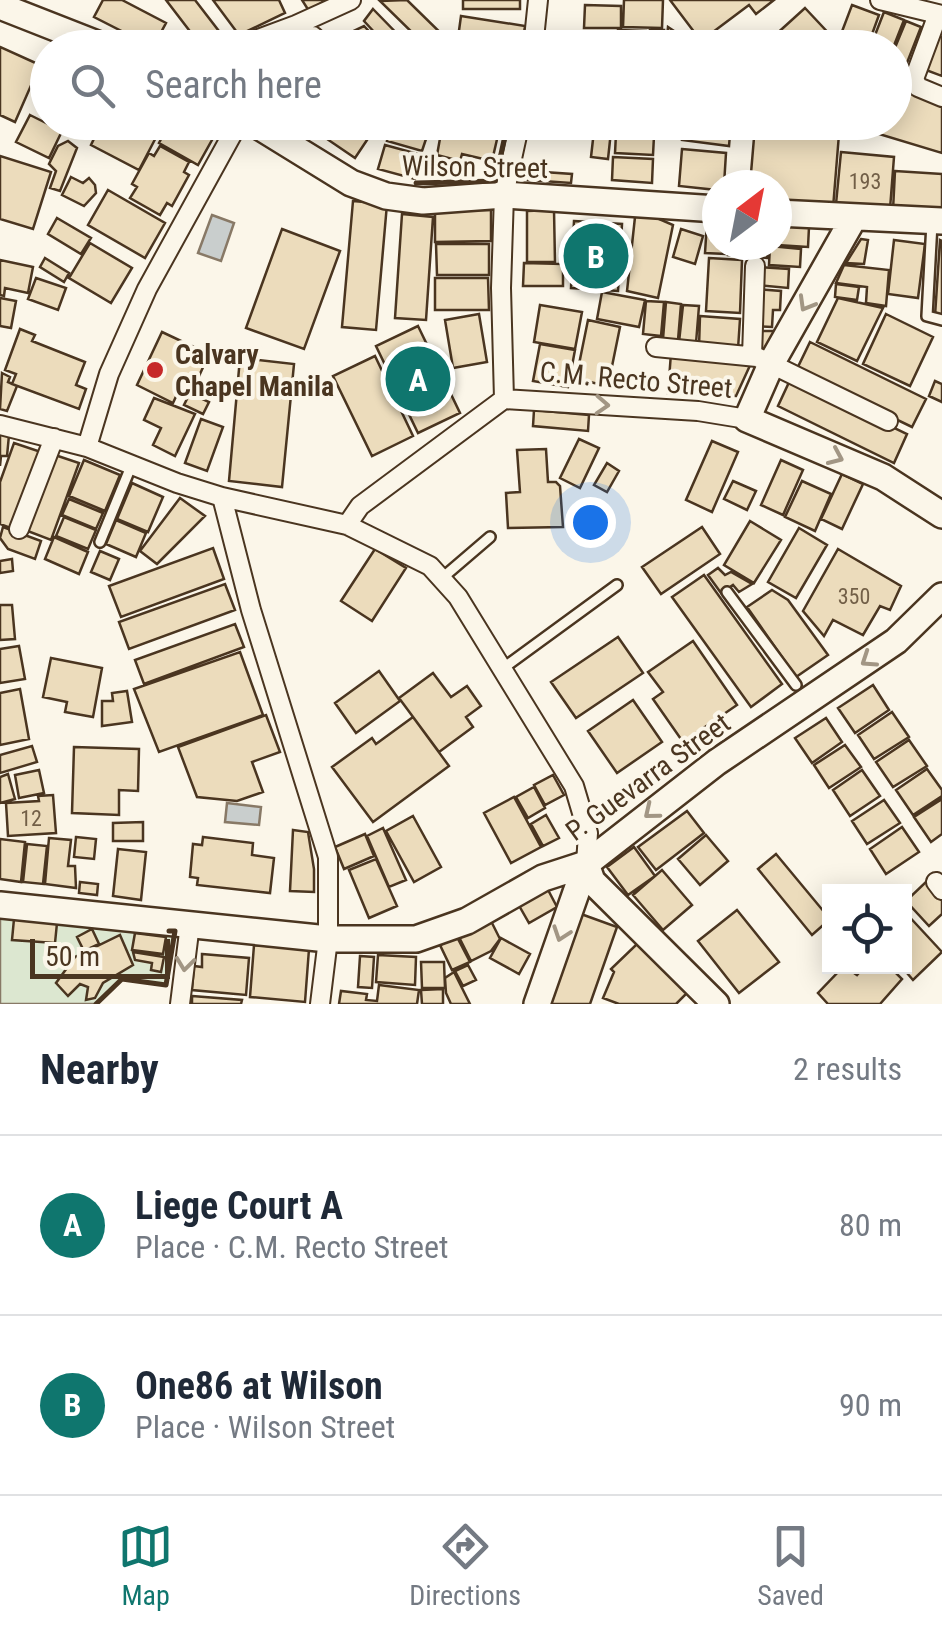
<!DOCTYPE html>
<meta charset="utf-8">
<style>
:root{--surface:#fff;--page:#f2f2f3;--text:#1f2937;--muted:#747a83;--line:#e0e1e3;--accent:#0f766e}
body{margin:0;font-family:"Roboto Condensed",sans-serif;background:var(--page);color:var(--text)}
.controls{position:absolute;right:30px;bottom:30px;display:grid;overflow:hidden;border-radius:0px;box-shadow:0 5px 25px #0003}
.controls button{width:90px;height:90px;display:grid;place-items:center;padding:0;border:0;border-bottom:2px solid var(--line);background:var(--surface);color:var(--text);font:50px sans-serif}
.compass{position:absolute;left:702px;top:170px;width:90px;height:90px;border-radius:50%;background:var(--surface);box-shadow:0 5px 25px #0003;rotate:32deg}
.scale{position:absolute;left:30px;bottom:25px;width:140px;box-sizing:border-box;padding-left:10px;border:5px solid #4a3520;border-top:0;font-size:28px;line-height:35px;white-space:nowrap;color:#4a3520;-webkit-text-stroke:8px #fbf6e9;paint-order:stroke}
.you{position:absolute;left:590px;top:522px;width:35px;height:35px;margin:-25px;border:8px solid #fff;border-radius:50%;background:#1a73e8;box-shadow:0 0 0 15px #1a73e833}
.badge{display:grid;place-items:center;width:65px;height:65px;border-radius:50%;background:var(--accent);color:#fff;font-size:32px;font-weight:700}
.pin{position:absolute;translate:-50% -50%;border:5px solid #fff;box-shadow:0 2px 10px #0006}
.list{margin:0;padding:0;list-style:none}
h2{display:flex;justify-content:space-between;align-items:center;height:130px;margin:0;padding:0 40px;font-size:42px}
h2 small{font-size:32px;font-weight:400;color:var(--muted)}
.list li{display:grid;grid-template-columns:65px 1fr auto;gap:30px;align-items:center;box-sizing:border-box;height:180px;padding:0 40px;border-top:2px solid var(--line)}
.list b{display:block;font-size:38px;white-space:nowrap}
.list p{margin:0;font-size:32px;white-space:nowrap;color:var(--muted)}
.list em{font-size:32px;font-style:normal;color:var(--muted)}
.icon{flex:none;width:55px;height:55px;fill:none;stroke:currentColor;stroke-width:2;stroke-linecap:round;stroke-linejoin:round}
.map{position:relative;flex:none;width:942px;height:1004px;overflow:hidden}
.search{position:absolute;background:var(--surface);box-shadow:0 5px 25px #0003;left:30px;right:30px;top:30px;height:110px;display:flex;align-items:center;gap:25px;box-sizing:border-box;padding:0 35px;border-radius:55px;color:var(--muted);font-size:38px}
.sheet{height:490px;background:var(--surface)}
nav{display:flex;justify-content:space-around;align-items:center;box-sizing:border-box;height:140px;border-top:2px solid var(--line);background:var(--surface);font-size:28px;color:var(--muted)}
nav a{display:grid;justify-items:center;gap:5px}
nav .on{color:var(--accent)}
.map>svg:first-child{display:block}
.green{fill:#dce7d0;stroke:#887966;stroke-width:2.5}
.water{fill:#c9cecd;stroke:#887966;stroke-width:2.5}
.building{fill:#ecdcbc;stroke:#4a3520;stroke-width:2.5}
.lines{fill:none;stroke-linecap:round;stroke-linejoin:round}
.lane-casing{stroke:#4a3520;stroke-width:14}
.street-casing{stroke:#4a3520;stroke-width:22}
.secondary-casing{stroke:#4a3520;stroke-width:30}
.lane{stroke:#fbf6e9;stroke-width:9}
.street{stroke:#fbf6e9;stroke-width:18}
.secondary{stroke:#fbf6e9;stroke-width:25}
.wall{stroke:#4a3520;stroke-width:5}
.oneway{stroke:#a29684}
.poi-dot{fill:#c62828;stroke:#fbf6e9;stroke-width:4}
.labels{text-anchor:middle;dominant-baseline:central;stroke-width:8;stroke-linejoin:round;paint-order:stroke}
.number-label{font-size:22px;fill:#725f47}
.street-label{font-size:28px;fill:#4a3520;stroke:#fbf6e9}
.poi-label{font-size:28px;font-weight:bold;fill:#4a3520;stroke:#fbf6e9;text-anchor:start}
</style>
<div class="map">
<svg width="942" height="1004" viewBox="0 0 942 1004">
<rect width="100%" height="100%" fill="#fbf6e9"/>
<!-- green -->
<path class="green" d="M0,914L175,931L166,985L122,979L96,1004H0Z"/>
<!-- water -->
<path class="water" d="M212,215L234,223L221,261L198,253Z
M227,803L261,807L259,825L225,822Z"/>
<!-- building -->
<path class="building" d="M103,0H122L166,23L153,47L94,17Z
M166,0H195L225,39L202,47Z
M213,0H279L285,13L239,35Z
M302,0H326L309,11Z
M407,0L454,46V48H428L380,1Z
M463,0H520V9H463Z
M624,0H663L662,28L623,27Z
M670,0H774L756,14L749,5L701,41Z
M585,5L621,6V28H584Z
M852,5L879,15L867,48H853L838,42Z
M805,8L834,39L825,48H780L772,38Z
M373,9L411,48H389L364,21Z
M884,12L904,20L893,48H870Z
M461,16L525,26L522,48L457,45Z
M906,21L921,27L905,68L894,64V50Z
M364,26L385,48H361L347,34Z
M668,27L700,48H666Z
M650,29L664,30L662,48L648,47Z
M618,30L646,31V46L618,45Z
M939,36L942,37V76L926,70Z
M553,37L577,39V48H552Z
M762,37L770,48H744Z
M0,47L40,65L15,122L0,115Z
M908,87L942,107V153L879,134L885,122H894V106Z
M30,115L62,131L49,158L16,142Z
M60,122H89V136Z
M102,122H160L163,124L139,170L91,145Z
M170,122H222L198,165L159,143Z
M303,122H327L319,133Z
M338,122H348L369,137L355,158L327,139Z
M356,122H379L373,132Z
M426,122H442L440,133L426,126Z
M443,122H501L492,161L462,154L460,161L437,155Z
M595,122H612L608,159L591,157Z
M618,122H658L657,133L618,131Z
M662,122H731L729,146L682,140L683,131L662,129Z
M392,123L428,133L422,151L387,141Z
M755,126L839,134L833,208L777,203V185H750Z
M616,134L654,136L653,155L615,153Z
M68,141L77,148L60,191L50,188L56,171L49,164L58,146Z
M385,145L422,155L415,179L378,169Z
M160,146L189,162L184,172L189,175L172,206L167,203L160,215L130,198L137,187L132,184L149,153L154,156Z
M682,149L726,153L724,185H717V190L679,186Z
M841,152L894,157L890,209L836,204Z
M0,156L51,172L33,229L0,219Z
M613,157L653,159L652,183L612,180Z
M529,171L572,174L571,183L528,180Z
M895,171L942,174V213L893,210Z
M71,177L83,183L89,178L95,185L96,193L84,206L62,195Z
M108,190L165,223L145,258L88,225Z
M353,201L387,204L376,330L342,327Z
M435,210H491V241L435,242Z
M554,210L555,262H527V211Z
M402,214L433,217L426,320L395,318Z
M660,215L659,219L673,225L658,298L627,291L635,217Z
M57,218L91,238L81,254L48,234Z
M574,221L622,224L618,291L571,288Z
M707,222H717V245H727L726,254L705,253Z
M777,225L809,227L808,247L777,245Z
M282,229L340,251L304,349L246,328Z
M681,229L703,236L695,264L673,257Z
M861,239L868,240L864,264L846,263Z
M894,240L925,244L918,298L888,294Z
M940,240L942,241V316H935Z
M90,243L132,268L111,303L69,278Z
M436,244H489V275H437Z
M728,245H747L746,256L728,255Z
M747,245H768L767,258L746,256Z
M770,246L801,249L800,267L769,265Z
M45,258L69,273L64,282L40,267Z
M709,258L742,260L740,313L706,311Z
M0,260L33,267L28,293L5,288L4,296L0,295Z
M524,263L563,264V286H523Z
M844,265L889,270L886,306L866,303L867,287L836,283Z
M757,267L789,269L788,288L756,285Z
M36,278L66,288L58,310L28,299Z
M435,278H488L489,310H435Z
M836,284L859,287L857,300L835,297Z
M757,289L781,291L780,310H773L772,327L754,326Z
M602,292L645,300L639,327L597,319Z
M0,298L16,301L11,328L0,326Z
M838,298L883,308L857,361L817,342Z
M646,301L664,302L661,336L643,334Z
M666,302L681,304L678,340L663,339Z
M540,305L582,312L575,349L534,342Z
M683,305L699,306L696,343L679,342Z
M479,314L487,362L453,368L445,320Z
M886,314L933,337L910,386L863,364Z
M700,316L740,319L738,349L699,347Z
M588,320L620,327L608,386L576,379Z
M418,326L460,413L418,433L376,346Z
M20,329L35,335L32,341L85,362L76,385L86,389L79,409L12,384L16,374L5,370Z
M759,331H776L762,352Z
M162,332L209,354L195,385L190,383L185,393L179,390L173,403L137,385Z
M810,342L926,399L912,427L796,371Z
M540,344L575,350L568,387L533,381Z
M671,353L752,361L736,396L668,393Z
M375,356L413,436L372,456L333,376Z
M240,358L294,364L282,487L229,481Z
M2,373L10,377L8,382L17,386L7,411L0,409Z
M791,378L907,434L894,463L778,406Z
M935,381L942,384V402L929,396Z
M190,393L209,402L203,414L184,405Z
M154,398L195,414L175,456L153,445L161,428L144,420Z
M534,410L589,415L588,431L533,426Z
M201,419L223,427L207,471L185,463Z
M0,434L9,435L7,456H1L0,466Z
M579,439L599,448L580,488L560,478Z
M712,441L738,452L712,512L686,500Z
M14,443L41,452L13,529L0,524V482Z
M546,449L548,482H556L560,486L563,527L508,528L506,493L520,492L517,450Z
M52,454L79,463L51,540L25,530Z
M84,460L120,475L105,511L69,496Z
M781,460L803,470L783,515L761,505Z
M607,463L619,471L607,492L594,485Z
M842,474L863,484L842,529L821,519Z
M733,481L756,491L747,510L724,499Z
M802,481L831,494L815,531L785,517Z
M132,483L163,497L148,532L117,519Z
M180,498L205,516L157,564L140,551Z
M69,499L103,513L96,529L62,515Z
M64,517L96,530L88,549L56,536Z
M116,520L146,533L136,557L106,544Z
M750,521L781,540L754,583L724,565Z
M3,527L41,541L35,559L8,549L0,538Z
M702,527L720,554L661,594L642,567Z
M799,528L827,545L796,598L768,582Z
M54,537L88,552L79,574L45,559Z
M213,548L224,579L121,617L109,586Z
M375,549L406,568L372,621L341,601Z
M838,549L901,586L890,610L880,606L863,635L833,620L824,636L803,611Z
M100,551L119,559L110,580L91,572Z
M12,559L13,571L0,573V561Z
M718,568L725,575L731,572L752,584L739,592L733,585L721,593L708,575Z
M704,575L782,684L751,707L672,597Z
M225,584L235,610L129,649L119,622Z
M772,590L788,600L828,655L796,677L747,607Z
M0,605H12L15,639L0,640Z
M235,624L244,647L144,684L135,660Z
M618,637L643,673L576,718L551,682Z
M693,641L737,705L683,742L653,699L663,692L648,672Z
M19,646L25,679L0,683V649Z
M240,652L263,715L159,752L134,689Z
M51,658L102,668L93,717L65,712L67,702L43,697Z
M379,671L400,701L356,733L335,703Z
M433,673L451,697L467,686L481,706L466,717L473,727L439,752L399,698Z
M873,685L889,710L855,733L838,708Z
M20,689L29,739L0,745V693Z
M127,691L132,722L102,726V701H113L112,693Z
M633,700L662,742L617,773L588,731Z
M892,712L909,737L874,759L858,735Z
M266,715L280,752L252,762L263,792L237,801L197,797L178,747Z
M413,717L449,766L373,822L332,767L372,738L376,744Z
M826,718L842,742L812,763L795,738Z
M909,740L927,766L893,787L876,762Z
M845,745L861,767L829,788L814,765Z
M32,746L37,762L0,773V755Z
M74,747L139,749L138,791L119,790V815L72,813Z
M927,769L942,790V796L913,815L896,790Z
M39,770L44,793L19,798L15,775Z
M862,770L880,796L850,816L833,790Z
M8,774L15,799L0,803V777Z
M553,775L564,795L545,805L534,785Z
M534,787L545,808L528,818L516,797Z
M53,795L56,833L8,836L6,803L39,801L38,796Z
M514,797L541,847L511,863L484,813Z
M942,799V834L931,842L914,817Z
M884,800L900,823L867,844L852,821Z
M687,811L704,833L656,870L638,847Z
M546,815L559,838L543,846L531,824Z
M413,816L441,867L414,882L386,831Z
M143,822V841H113V823Z
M902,827L919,852L886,874L870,849Z
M383,828L406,880L389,887L367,836Z
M293,830L308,832L314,869V892L290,891Z
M365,834L374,856L344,869L335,847Z
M706,835L728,861L700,885L678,859Z
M76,837L96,839L94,859L74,857Z
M203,837L253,843L252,855L274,858L270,893L197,885L198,878L190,877L193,844L202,845Z
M49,838L71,840L68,866H75L76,888L45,884Z
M0,839L25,842L21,882L0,879Z
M27,844L47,846L43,884L23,882Z
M634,847L655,876L628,895L607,867Z
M118,849L146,852L141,900L113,896Z
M776,854L830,919L812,935L758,869Z
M376,859L397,906L369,918L349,870Z
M662,870L692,905L663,930L633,895Z
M928,880L942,895V914L929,926L906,901Z
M80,882L98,884L97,895L79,893Z
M546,886L557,907L529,923L517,902Z
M737,910L779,962L739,993L698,941Z
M904,911L942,952L913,980L901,966H904Z
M581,914L617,927L590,1004H549Z
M14,919L57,923L55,943L12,940Z
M490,919L500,939L491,951L471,961L458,935Z
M92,929L99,944L84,951L77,937Z
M135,933L166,937L163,954L132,950Z
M120,935L133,965L103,983L95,998L86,1000L88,987L80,984L68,996L56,983L75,957Z
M457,937L470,962L452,970L440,945Z
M501,938L530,954L519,974L490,958Z
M637,944L687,993L676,1004H619L603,998L614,972L611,969Z
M254,945L309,949L305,1002L250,997Z
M133,952L164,957L161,972L151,970L152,963L135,960Z
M202,954L249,958L246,995L192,990L194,966L202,967Z
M378,955L416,957L415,985L376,982Z
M360,956L374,957L372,988L358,987Z
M421,962H444L445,988H422Z
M468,965L476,980L463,986L455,971Z
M844,966L857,975L865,966H889L902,979L880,1004H828L818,993Z
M454,972L470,1004H451L446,993L445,978Z
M379,985L419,990L417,1004H339L341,991L367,994L366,1000L377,1001Z
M443,989V1004H422L421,990Z
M192,996L242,1000L241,1004H192Z"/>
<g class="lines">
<!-- lane casing -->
<g class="lane-casing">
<path id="lane" d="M932,223L927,316L942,320
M100,542L132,464
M441,579L490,537
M727,592L796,685
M502,669L617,585"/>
</g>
<!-- street casing -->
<g class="street-casing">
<path id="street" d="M880,0L942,15
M938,14L914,79L918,87L942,97
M313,36L326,48
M234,48L296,25L351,0
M533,48L538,0
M656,347L757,357L888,421
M752,356L755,266
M504,399L501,288L504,195L520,122
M0,425L87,447L177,483L222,497L347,525L430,566L458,597L574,786L588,833L586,864
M87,447L109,374L147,289L239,122
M222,497L251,610L328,857V939L320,1004
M347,525L360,506L504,399L698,411L747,419
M19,529L54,438
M936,882L942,890
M180,1004L190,924"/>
</g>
<!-- secondary casing -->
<g class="secondary-casing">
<path id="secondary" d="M0,6L107,48
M252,122L351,183L386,196L423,201L504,195L717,209
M777,213L942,221
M853,219L772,362L747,419L883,477L942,515
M586,864L592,881L716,1004
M0,905L328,939H416L467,921L543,878L586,864L717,762L896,641L942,596
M537,1004L586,864"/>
</g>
<!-- lane -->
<use href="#lane" class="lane"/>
<!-- street -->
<use href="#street" class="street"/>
<!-- secondary -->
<use href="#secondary" class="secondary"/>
<!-- wall -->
<path class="wall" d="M416,183L495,181L508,122
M96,1004L122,979L166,985L175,931H169"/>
</g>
<!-- one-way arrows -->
<defs><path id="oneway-chevron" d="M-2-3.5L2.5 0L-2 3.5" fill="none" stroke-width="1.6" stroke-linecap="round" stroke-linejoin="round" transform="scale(2.5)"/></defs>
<g class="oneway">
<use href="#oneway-chevron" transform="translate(806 304) rotate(120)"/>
<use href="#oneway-chevron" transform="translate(602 405) rotate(3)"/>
<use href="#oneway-chevron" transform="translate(836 457) rotate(24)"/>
<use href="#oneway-chevron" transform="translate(868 660) rotate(146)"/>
<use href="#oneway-chevron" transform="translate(651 812) rotate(141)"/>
<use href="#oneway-chevron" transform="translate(561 934) rotate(109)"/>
<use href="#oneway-chevron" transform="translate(185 964) rotate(97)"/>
</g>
<!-- markers -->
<circle class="poi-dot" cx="155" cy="370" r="10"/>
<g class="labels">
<!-- number labels -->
<g class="number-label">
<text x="865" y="181">193</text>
<text x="854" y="596">350</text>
<text x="31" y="818">12</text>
</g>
<!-- street labels -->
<g class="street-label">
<text transform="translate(475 167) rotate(1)">Wilson Street</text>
<text transform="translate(636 380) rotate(5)">C.M. Recto Street</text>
<text transform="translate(648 777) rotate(-36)">P. Guevarra Street</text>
</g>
<!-- poi labels -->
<g class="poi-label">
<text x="175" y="354">Calvary<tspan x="175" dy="32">Chapel Manila</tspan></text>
</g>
</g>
</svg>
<div class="controls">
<button><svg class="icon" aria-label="locate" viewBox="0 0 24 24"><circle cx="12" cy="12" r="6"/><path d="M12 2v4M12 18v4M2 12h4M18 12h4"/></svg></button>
</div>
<svg class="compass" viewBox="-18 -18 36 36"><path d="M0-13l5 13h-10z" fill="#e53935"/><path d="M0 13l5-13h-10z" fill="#747a83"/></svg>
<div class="scale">50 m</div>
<div class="you"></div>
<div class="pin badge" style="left:418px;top:379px">A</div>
<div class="pin badge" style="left:596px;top:256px">B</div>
<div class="search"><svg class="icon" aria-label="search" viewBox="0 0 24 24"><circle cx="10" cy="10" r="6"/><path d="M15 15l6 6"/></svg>Search here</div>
</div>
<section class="sheet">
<h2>Nearby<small>2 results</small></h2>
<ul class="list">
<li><span class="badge">A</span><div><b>Liege Court A</b><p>Place · C.M. Recto Street</p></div><em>80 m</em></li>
<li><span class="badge">B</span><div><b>One86 at Wilson</b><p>Place · Wilson Street</p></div><em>90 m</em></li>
</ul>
</section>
<nav>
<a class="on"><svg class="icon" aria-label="map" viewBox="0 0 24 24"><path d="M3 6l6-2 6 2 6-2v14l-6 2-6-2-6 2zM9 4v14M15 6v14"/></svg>Map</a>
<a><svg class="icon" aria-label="directions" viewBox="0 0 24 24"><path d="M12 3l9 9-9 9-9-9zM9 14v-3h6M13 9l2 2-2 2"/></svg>Directions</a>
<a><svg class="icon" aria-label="saved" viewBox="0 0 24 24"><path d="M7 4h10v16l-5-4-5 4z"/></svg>Saved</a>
</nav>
